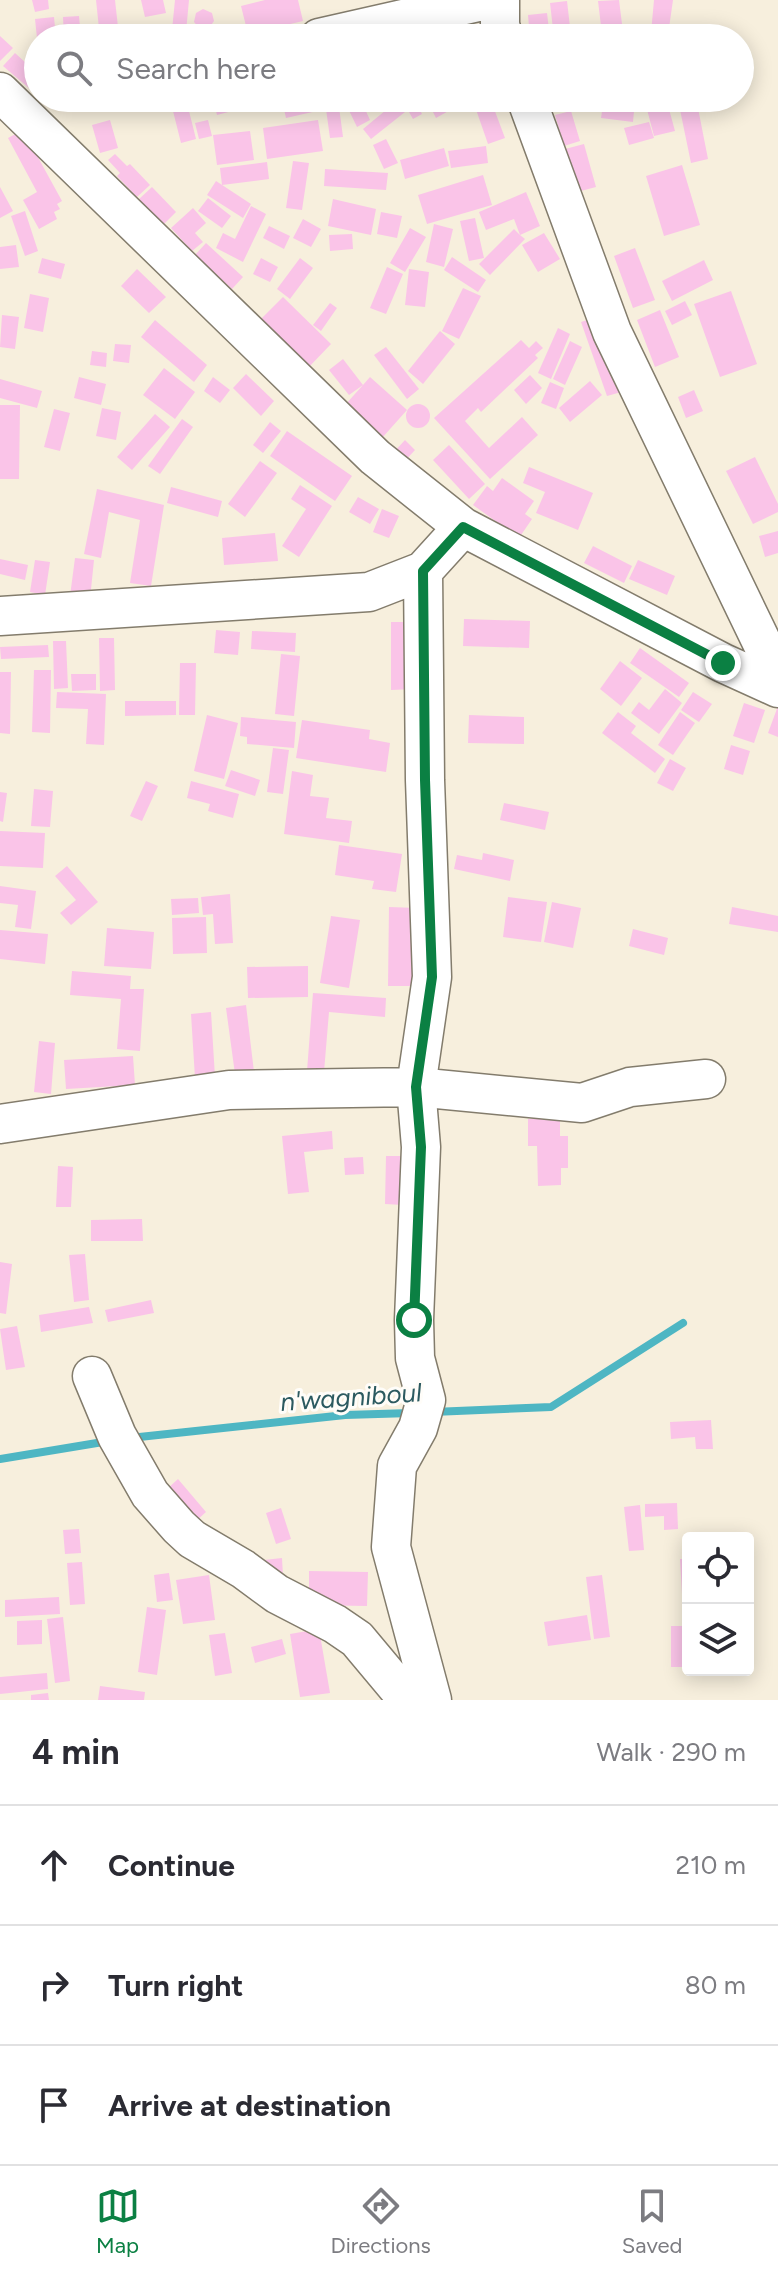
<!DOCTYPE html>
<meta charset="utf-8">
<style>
:root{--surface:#fff;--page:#f7f7f7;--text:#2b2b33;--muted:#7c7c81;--line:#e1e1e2;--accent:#0b8043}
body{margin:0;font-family:Figtree,sans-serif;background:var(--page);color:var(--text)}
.controls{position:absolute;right:24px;bottom:24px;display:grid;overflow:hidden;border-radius:8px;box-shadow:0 4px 20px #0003}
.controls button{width:72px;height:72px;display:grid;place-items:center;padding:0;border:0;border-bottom:2px solid var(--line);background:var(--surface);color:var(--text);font:40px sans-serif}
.stop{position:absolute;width:24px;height:24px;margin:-18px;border:6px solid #0b8043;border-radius:50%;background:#fff}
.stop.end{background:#0b8043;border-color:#fff;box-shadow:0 2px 8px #0008}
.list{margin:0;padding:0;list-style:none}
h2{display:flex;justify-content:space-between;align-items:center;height:104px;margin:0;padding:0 32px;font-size:34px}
h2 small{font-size:26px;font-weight:400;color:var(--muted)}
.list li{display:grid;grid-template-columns:52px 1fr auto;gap:24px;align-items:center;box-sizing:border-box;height:120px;padding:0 32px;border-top:2px solid var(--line)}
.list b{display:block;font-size:30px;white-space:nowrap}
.list em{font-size:26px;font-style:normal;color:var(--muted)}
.icon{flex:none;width:44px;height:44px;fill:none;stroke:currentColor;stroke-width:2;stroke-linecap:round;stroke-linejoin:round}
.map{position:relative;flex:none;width:778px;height:1700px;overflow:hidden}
.search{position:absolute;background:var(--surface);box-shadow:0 4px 20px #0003;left:24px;right:24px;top:24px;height:88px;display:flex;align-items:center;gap:20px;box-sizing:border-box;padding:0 28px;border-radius:44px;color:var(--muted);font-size:30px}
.sheet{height:464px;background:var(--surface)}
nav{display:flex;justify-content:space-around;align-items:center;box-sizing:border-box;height:112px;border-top:2px solid var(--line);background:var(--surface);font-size:22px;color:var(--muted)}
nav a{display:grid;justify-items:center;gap:4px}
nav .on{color:var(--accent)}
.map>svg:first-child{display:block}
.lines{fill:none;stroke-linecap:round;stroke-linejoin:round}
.stream{stroke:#4eb6c3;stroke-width:8}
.building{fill:#fac4e8}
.minor-casing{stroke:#837c6c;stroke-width:41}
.minor{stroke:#fff;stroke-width:38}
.route{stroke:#0b8043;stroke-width:10}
.labels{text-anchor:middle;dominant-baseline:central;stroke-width:6;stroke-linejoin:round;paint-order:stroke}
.water-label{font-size:26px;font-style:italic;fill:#2c5a60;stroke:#fffdf9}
</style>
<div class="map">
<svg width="778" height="1700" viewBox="0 0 778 1700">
<rect width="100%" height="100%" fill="#f7efdd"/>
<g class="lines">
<!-- stream -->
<path class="stream" d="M433,1412L551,1407L683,1323
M130,1438L345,1415L411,1413
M0,1459L109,1441"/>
</g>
<!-- building -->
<path class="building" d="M32,0H48L49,9L35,12Z
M96,0H115L119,36L143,31L144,35L160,32L162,38H100Z
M141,0H163L166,13L145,17Z
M175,0H189L186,32L172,30Z
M265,0H298L303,21L248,34L241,6Z
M619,0L623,32L602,34L598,1Z
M654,0H673L668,35L651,33Z
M567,1L570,27L553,29L550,3Z
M203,9L212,13L214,21L209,28L200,29L194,22L196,13Z
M547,13L550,38H530L528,15Z
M79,16L81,38H64L63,17Z
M54,17L56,38H37L35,19Z
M441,28L444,38H405V37Z
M622,34V38H602V36Z
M0,36L13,48L0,61Z
M15,53L38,74V81L30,89L3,66Z
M213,98H228L232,111L217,115Z
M314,98L317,111L286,118L283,105Z
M343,98H360L370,120L357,127Z
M401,98H446L452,109L436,118L428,102L419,108L422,114L413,119Z
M472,98H490L505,138L488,144Z
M553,98H566L567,106L554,108Z
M586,98H601L596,110L583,104Z
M604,98L635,100L633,122L601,118Z
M644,98H666L675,131L654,136Z
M696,98L708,159L691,163L678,100Z
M397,101L405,112L371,139L363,129Z
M187,103L196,139L181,143L172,107Z
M339,107L343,137L330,138L326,109Z
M571,111L580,141L564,146L555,115Z
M110,120L118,148L100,153L92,125Z
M208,120L212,136L199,139L195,123Z
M318,120L323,151L267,159L263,128Z
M649,122L654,138L629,145L624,128Z
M23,130L62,201L57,204L60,209L54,212L57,219L39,229L23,200L37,192L8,138Z
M250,131L254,160L217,165L213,135Z
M386,139L398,163L384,169L373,145Z
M584,144L596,187L577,192L565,149Z
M486,146L488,163L451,168L448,151Z
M444,148L449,166L405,179L400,160Z
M115,154L127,166L130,164L150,185L137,197L117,176L120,173L108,160Z
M293,161L309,163L302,210L286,208Z
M267,162L269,179L222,185L220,168Z
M682,165L700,225L664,236L646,176Z
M325,169L388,173L386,190L324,186Z
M483,175L492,205L427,224L418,195Z
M216,181L251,204L243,218L207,195Z
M0,187L13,211L0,218Z
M152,187L176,212L162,226L138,200Z
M526,192L540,226L520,235L525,239L490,275L479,264L514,229L520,235L514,219L486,230L479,212Z
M208,198L231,216L222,228L198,211Z
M333,199L376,209L371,235L328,226Z
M251,206L266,214L243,262L216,248L223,233L235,239Z
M193,208L206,223L195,233L203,242L192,251L171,228Z
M25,211L38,251L25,256L11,216Z
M381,212L402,216L397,238L377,234Z
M475,218L484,258L469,261L460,221Z
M303,219L321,229L311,247L293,238Z
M434,224L453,229L444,267L426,262Z
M269,226L290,236L284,249L263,238Z
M410,228L426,237L405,272L390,263Z
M544,233L560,259L538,272L522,245Z
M352,234L353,249L330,251L329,235Z
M206,243L243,277L232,289L195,255Z
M16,245L19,267L0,269V247Z
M635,248L655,300L633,308L614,256Z
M452,257L486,280L478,292L444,270Z
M42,258L65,264L61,279L38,273Z
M261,258L278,267L270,282L253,274Z
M300,258L313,268L290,299L277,289Z
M704,260L713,280L672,301L662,281Z
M387,267L403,274L386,314L370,308Z
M137,269L166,297L149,313L121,286Z
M409,269L429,272L425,307L405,305Z
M463,288L481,296L459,339L442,331Z
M731,291L757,364L720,377L694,304Z
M30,294L49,298L43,332L24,328Z
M283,297L331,344L308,368L260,320Z
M685,301L692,315L672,325L665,311Z
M330,303L337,308L321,331L313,325Z
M660,310L679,357L655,367L637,320Z
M2,315L19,317L15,349L0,347Z
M599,316L625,391L607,396L581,322Z
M155,320L207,365L194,382L141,337Z
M558,328L570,334L551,379L538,373Z
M440,331L455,344L423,384L408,371Z
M521,340L529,348L536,341L543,348L535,355L538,358L481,412L478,408L465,421L489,448L522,417L538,435L490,479L434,418Z
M570,341L582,347L565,385L553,379Z
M115,344L131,345L129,363L113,361Z
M386,347L419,389L407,399L374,355Z
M92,351L107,353L106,367L90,365Z
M343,359L363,385L370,377L407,410L382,438L345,405L363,385L349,395L329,370Z
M164,368L195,392L175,419L143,395Z
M246,374L274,401L261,416L233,388Z
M530,375L542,388L526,404L514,390Z
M79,377L106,384L101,405L74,398Z
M213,377L230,390L220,403L204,391Z
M0,379L42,391L37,408L0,398Z
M590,381L602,395L570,422L559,408Z
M550,382L564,388L556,409L541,403Z
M694,390L703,411L686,418L678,397Z
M406 416a12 12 0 1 1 24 0a12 12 0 1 1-24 0Z
M0,405H20L19,479H0Z
M102,408L121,412L116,440L96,436Z
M54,409L70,413L60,451L44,447Z
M155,414L170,427L132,470L117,457Z
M182,419L193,427L160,474L148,466Z
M270,422L281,431L263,453L253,445Z
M287,431L352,476L335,501L270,456Z
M405,440L415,450L403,463L393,453Z
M449,445L485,484L469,499L433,460Z
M755,457L778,504V512L753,524L726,471Z
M260,461L277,473L245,517L228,504Z
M529,467L593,493L578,530L536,513L545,492L523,483Z
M502,478L534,501L525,514L532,519L519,538L473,505L487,486L493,491Z
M300,485L332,506L299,557L282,546L306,509L291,499Z
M171,487L222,501L218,517L167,503Z
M97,489L164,505L151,586L130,583L140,520L109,512L101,558L84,554Z
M358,497L379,509L370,524L349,512Z
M382,509L399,516L389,538L373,532Z
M778,531V553L765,557L759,536Z
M275,533L278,561L224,565L222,538Z
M593,546L632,566L624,583L584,563Z
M75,558L94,560L90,599L70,596Z
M0,559L28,565L25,580L0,574Z
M35,560L50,562L45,595L30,592Z
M638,560L675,576L667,595L629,579Z
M464,619L530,621L529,648L463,646Z
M391,622H414V689L391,690Z
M216,630L240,632L238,655L214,653Z
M252,631L296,633L295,652L251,649Z
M99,638H114L115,690L100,691Z
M53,641H66L68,688L54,689Z
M48,645L49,657L1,659L0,647Z
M640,648L689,683L679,697L630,663Z
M281,654L300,656L294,716L275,714Z
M620,661L642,678L621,706L600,689Z
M180,663H196L195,715H179Z
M34,670H51L50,733L32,732Z
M0,672H11L10,734L0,733Z
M71,674H96V690L72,691Z
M665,689L682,703L659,734L631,713L639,702L649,710Z
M57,692L106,694L104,745L86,744L88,709L56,708Z
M693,692L712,704L699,722L681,710Z
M125,701H176V715L125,716Z
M744,703L765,710L754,743L733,736Z
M778,706V737L768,733Z
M618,712L636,726L631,733L665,759L655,773L602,733Z
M680,712L695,723L673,755L658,745Z
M207,715L238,723L224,779L194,771Z
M469,715L524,717V744L468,743Z
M241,717L296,722L294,748L247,744V737L240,736Z
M302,720L370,730L369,739L390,743L386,772L296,758Z
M731,745L750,751L743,775L724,769Z
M273,748L289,750L283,794L267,792Z
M670,759L686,768L673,791L657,783Z
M231,770L260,780L255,796L225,786Z
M292,771L313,775L310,796L329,798L326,818L352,821L349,843L284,834Z
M146,781L158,786L142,821L130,816Z
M191,781L239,794L233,818L208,811L210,804L187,798Z
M34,789L53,791L50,827L31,826Z
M0,792L7,793L3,822L0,821Z
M504,803L549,812L545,830L500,820Z
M0,831L45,833L43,868L0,866Z
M339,845L402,854L396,892L372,889L374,881L335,875Z
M483,853L514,860L510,881L454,869L457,855L482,860Z
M67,866L98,902L71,925L60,913L76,900L55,876Z
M0,886L36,891L31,929L15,927L18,905L0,903Z
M230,894L233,943L215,944L213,914L203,915L201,897Z
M508,897L547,902L541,942L503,937Z
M198,898L199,913L172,915L171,899Z
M552,902L581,908L573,948L544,942Z
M389,907L417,908L416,986H388Z
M732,907L778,916V932L729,924Z
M331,916L360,920L349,988L320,983Z
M206,917L207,953L173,954L172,918Z
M107,928L154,932L151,969L104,966Z
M633,929L668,938L664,955L629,946Z
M0,930L48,934L45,964L0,959Z
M308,966V997L248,998L247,967Z
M72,971L131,976L130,989H144L140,1051L117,1049L121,999L70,995Z
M313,993L386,998L385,1017L329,1012L324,1072L307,1071Z
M246,1005L254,1072L235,1074L226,1008Z
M211,1012L215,1077L195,1078L191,1014Z
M39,1041L55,1043L51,1094L34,1092Z
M133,1056L135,1085L66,1089L64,1060Z
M560,1118V1136H568V1168H561V1185L538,1186L537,1146H528V1119Z
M332,1131L333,1149L304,1152L309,1192L288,1194L282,1136Z
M386,1156H404L403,1205L385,1204Z
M363,1157L364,1174L345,1175L344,1158Z
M58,1166L73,1167L71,1207H56Z
M142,1219L143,1241H91V1220Z
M85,1254L89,1300L74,1302L69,1255Z
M0,1262L12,1264L6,1314L0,1313Z
M151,1300L154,1313L108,1322L105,1310Z
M89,1307L93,1323L41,1332L39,1315Z
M17,1326L25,1367L6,1370L0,1329Z
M711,1420L713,1449H696L695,1437L671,1439L670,1422Z
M178,1479L206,1512L195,1522L166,1490Z
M677,1503L678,1529L664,1530V1516L645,1517V1504Z
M640,1505L644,1550L629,1551L624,1507Z
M281,1508L291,1539L276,1544L266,1513Z
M79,1529L81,1553L65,1554L63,1530Z
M282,1558L283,1576L255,1561Z
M680,1559H688V1594H682Z
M82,1562L85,1604L70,1605L67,1563Z
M309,1571L368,1572L367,1606L309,1605Z
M169,1573L173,1600L157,1602L154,1575Z
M209,1575L215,1620L183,1624L176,1580Z
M602,1575L610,1637L594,1639L586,1577Z
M59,1597L60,1614L5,1617V1600Z
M147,1607L166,1610L157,1675L138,1672Z
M587,1615L591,1640L548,1646L544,1622Z
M63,1617L70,1681L55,1683L47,1619Z
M42,1620V1644L17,1645V1621Z
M671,1626H688V1667H671Z
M319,1629L330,1693L300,1697L290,1634Z
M225,1633L232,1673L215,1676L209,1635Z
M282,1639L286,1654L255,1663L251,1647Z
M47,1673L48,1689L0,1694V1677Z
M100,1686L145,1692L144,1700H98Z
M48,1693L49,1700H31V1695Z"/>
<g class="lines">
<!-- minor casing -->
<g class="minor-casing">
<path id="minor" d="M500,0V25L504,38
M319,38L487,0
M0,92L375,457L463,527L723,663L778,688
M526,98L612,332L778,676
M423,571L425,780L432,977L416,1087L421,1147L414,1320L415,1358L426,1400L418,1428L397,1466L391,1547L432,1700
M0,616L369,592L423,571L463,527
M0,1124L229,1090L416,1087L582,1103L630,1087L706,1079
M92,1376L117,1436L150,1494L179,1527L192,1539L243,1569L277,1594L335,1624L357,1639L408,1700"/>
</g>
<!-- minor -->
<use href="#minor" class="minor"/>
</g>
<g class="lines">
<!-- route -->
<path class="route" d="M414,1320L421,1147L416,1087L432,977L425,780L423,571L463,527L723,663"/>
</g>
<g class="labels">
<!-- water labels -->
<g class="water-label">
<text transform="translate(351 1397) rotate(-4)">n'wagniboul</text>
</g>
</g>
</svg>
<div class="controls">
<button><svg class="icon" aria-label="locate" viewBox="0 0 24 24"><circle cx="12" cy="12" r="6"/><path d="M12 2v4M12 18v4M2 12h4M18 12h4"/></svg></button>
<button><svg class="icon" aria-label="layers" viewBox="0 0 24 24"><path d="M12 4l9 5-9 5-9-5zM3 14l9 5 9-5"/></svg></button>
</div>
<div class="stop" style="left:414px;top:1320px"></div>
<div class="stop end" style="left:723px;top:663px"></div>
<div class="search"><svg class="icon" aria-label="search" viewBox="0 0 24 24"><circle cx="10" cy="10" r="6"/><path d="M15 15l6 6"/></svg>Search here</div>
</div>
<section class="sheet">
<h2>4 min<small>Walk · 290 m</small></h2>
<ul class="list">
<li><svg class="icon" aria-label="ahead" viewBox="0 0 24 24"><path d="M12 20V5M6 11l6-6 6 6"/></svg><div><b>Continue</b></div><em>210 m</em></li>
<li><svg class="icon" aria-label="right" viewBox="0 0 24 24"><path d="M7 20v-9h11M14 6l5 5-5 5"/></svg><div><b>Turn right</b></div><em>80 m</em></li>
<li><svg class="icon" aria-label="arrive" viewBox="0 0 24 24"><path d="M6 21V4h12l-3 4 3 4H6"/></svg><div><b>Arrive at destination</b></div></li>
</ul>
</section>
<nav>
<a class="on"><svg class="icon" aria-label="map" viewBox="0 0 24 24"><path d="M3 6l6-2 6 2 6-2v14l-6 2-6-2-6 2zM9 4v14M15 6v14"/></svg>Map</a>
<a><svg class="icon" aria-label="directions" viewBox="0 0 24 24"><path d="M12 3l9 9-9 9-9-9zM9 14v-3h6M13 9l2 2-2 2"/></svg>Directions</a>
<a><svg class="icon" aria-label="saved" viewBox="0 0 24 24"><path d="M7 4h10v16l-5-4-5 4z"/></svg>Saved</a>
</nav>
